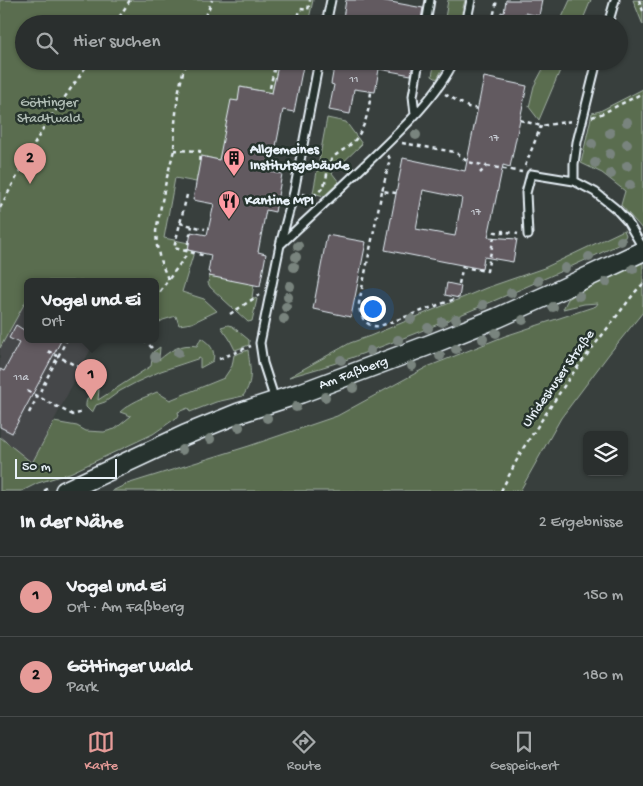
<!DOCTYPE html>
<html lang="de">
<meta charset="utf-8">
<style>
:root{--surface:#2a2f2e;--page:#363b3a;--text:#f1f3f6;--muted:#a5a9aa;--line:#464a4a;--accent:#e69b98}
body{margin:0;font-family:"Gochi Hand",sans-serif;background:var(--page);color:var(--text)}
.controls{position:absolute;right:15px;bottom:15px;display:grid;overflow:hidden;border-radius:8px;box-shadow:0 1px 4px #0004}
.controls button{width:45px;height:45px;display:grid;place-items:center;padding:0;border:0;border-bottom:1px solid var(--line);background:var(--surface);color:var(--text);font:25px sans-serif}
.scale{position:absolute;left:15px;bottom:12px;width:102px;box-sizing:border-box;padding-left:5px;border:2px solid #e8f1f8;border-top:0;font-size:14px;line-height:18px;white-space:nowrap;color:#e8f1f8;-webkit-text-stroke:4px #26332d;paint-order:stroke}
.you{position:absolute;left:372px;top:308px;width:18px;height:18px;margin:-12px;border:4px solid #fff;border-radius:50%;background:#1a73e8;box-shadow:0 0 0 8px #1a73e833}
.badge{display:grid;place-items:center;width:32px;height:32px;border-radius:50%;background:var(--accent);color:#111;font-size:16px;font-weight:700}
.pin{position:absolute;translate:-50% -41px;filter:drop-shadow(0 1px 2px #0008)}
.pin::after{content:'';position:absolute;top:26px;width:18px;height:15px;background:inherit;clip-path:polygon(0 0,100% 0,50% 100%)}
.popup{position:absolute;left:24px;top:278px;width:135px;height:65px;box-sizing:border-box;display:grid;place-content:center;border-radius:8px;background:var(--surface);filter:drop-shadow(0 1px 4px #0005);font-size:16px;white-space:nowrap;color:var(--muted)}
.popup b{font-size:19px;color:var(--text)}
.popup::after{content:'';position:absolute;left:50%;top:100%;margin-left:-10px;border:10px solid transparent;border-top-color:var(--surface)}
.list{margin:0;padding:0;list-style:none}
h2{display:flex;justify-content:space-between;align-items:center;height:65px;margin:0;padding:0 20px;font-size:21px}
h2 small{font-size:16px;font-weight:400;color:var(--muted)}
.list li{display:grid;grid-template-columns:32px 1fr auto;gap:15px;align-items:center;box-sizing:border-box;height:80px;padding:0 20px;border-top:1px solid var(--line)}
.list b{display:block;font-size:19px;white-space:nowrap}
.list p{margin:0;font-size:16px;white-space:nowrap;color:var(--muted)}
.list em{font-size:16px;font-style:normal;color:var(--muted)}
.icon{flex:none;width:28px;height:28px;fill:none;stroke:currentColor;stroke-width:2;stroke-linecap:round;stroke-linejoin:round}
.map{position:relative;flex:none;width:643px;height:491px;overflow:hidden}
.search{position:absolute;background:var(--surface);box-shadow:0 1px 4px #0004;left:15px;right:15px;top:15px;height:55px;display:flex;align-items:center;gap:12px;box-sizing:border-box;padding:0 18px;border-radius:28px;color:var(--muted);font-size:19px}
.sheet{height:225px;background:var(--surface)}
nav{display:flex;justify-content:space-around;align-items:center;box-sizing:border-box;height:70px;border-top:1px solid var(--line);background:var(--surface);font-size:14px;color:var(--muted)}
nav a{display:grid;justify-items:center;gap:2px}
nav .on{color:var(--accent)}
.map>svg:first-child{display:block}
.built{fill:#454748}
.green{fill:#5a6d4f;stroke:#a1afa4}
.building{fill:#625a61;stroke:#e8f1f8;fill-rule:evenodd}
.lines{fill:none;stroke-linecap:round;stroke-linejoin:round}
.lane-casing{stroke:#e8f1f8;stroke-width:11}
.secondary-casing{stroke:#e8f1f8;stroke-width:22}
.path{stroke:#e8f1f8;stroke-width:2.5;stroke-dasharray:4 4;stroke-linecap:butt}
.lane{stroke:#26332d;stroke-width:7}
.secondary{stroke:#26332d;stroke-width:19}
.tree{fill:#79847e}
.labels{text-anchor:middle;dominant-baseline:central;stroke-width:5;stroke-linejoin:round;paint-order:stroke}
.number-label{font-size:11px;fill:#c6cbd2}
.park-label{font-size:14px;fill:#afbcb4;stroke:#26332d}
.poi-label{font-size:14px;font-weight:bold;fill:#e8f1f8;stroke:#26332d;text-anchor:start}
.street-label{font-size:14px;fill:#e8f1f8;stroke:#26332d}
</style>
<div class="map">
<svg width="643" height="491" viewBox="0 0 643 491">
<rect width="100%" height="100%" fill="#383f3d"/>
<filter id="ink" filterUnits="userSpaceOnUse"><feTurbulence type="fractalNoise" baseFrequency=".02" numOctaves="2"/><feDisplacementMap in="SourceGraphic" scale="10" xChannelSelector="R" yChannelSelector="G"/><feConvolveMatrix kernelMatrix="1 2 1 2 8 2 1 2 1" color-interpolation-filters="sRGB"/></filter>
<g filter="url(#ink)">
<!-- built -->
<path class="built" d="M27,299V339H96L32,463L0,437V348Z"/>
<!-- green -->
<path class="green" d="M0,0H313L308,24H24V61H279L272,93L241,87L238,101L219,160L202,156L196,182L175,178L164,238L189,243L188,250L194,252L182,292L204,299L217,311L192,323L179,325L176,316L163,320L155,325V281H27V299L0,348Z
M448,0H465L459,24H444Z
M570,0H591L581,24H559Z
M633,0H643V25Z
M437,61H447L437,79L432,76L434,66L436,67Z
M545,61H564L539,120L529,107L534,86L543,69Z
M643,89V230L621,205L625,191L602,173L581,163L592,113L600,111Z
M327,118L346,122L362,144L332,173L339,182L324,196L313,193Z
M624,230L626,235L622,243C533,285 443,324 351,358C331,365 310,371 289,377L350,343L370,336L486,288L544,268Z
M643,259V312L609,354L561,418L520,491H112L127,484L249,446L337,416L427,367L505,336L596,306L598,303L584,304L563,309L568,299L587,287Z
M209,276L254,284L252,297L257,299L252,321L248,322L210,287L208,283Z
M228,325L232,326L249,340V345L235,350L229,338L221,327Z
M201,338C210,344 216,350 213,361L200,368V358L161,371L137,382L120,391L105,402L96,405L92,413L86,407C85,397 92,393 99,389L98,400L151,366L153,352L160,347L159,360C171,350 181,343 197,346Z
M248,350C250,368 254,381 243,396L216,402L190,412L188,408L178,412L179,416L153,434L70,473L38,483L22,491H0V437L32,463L54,422L77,426L86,431L104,432L115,429L131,416L120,412C131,402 143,398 157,392L170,400L224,378L232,366L234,355Z"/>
<!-- building -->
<path class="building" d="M346,0H380L423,8L420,24H342Z
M506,0H542L539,16L525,13V16L533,18V24H499L501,12L504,13Z
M279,61H304L294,112L283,110L271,172L282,174L275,212L266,210L258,252L266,254L260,286L209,276L210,272H208L211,255L188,250L191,232L207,235L214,204L193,200L201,156L219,160L231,100L238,101L240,87L272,93Z
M335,61H413L411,75L379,69L375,92L354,89L350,114L329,110L334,85L331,84Z
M484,77L527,86L510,167L503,165L488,237L517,239L513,262L484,257L482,269L385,250L403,158L465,171ZM423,190L462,198L455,236L416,229Z
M327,235L366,242L351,317L313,309Z
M447,283L461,286L459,298L445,295Z
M16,325L27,332V339H62L12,433L0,427V369L4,371L19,343L9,338Z"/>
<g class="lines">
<!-- lane casing -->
<g class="lane-casing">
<path id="lane" d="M326,24L331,0
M426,24L430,0
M466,24L471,0
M608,24L615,0
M415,114L413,96L419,61
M574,181V164L577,142L597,61
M528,235L526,193L531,174L574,181L595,192L616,209L627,221L643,248
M280,245C310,217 340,189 369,161C398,133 437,97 454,61
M275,400L263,363L260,343L280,245L294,192L319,61"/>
</g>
<!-- secondary casing -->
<g class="secondary-casing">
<g id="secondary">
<path id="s1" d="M65,491L185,435L239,413L301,393L429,345L497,318L562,289L643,251"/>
</g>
</g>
<!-- path -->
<path class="path" d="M639,0L643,11
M492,22L497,0
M115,24L130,0
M203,24L212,0
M297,24L300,9L308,10L310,0
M270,88L276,61
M445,94L468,107L478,109
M592,117L601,114L643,93
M520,120L541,126L572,121
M402,143L455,152L468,162L487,166L480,173
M174,150L200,151L199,164
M388,155L390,159L382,191L396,193
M487,166L522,172
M525,166L541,126
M382,191L359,303C359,316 366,328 380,326L455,299
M302,194L314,196
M187,195L174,248L206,256
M313,196C323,189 325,186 327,174C327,170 327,166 329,163C334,154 343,151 350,145C365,132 369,110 371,92
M0,208L42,130L90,61
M180,223L205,229
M462,267L487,271L495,232L503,233V231L518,234
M168,279L160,260L157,246L156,231L166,181L174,150L175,123L178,94L183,72L188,61
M459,284L463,265
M155,298L185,257L192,226
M230,314L259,295
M144,339L152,348
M48,351L103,380
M219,359L251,346
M27,391L73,415L83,412
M29,413L67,339
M44,491L49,488
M501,491L522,450L570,377L636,291L643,284"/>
<!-- lane -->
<use href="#lane" class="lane"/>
<!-- secondary -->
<use href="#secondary" class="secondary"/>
</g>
<!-- trees -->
<g class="tree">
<circle cx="627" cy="122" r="5"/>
<circle cx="610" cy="133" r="5"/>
<circle cx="416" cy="135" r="5"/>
<circle cx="592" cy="144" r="5"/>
<circle cx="627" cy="144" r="5"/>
<circle cx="610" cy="154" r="5"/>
<circle cx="595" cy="163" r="5"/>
<circle cx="627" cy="166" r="5"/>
<circle cx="611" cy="174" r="5"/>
<circle cx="630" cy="185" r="5"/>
<circle cx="621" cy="241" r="5"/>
<circle cx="298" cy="246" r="5"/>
<circle cx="296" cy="257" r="5"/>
<circle cx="589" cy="257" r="5"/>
<circle cx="294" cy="267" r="5"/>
<circle cx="565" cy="268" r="5"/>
<circle cx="633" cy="269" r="5"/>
<circle cx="538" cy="281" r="5"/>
<circle cx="606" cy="282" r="5"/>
<circle cx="290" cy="286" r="5"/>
<circle cx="511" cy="293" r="5"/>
<circle cx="579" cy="296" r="5"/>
<circle cx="288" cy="297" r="5"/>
<circle cx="483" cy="305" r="5"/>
<circle cx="286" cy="307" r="5"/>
<circle cx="553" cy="307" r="5"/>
<circle cx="284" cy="319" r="5"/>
<circle cx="411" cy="319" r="5"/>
<circle cx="456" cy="319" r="5"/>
<circle cx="523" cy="320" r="5"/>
<circle cx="442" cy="322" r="5"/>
<circle cx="428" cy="328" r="5"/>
<circle cx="496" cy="333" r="5"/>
<circle cx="483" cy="339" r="5"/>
<circle cx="398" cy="340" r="5"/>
<circle cx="456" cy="349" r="5"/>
<circle cx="370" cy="351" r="5"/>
<circle cx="178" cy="353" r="5"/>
<circle cx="440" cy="356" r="5"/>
<circle cx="155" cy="357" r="5"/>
<circle cx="341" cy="360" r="5"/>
<circle cx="412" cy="366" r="5"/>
<circle cx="353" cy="388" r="5"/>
<circle cx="325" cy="397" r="5"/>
<circle cx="296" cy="407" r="5"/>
<circle cx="267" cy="418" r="5"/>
<circle cx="239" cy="427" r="5"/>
<circle cx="210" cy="439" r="5"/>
<circle cx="182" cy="450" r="5"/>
</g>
</g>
<!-- icons -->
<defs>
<g id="building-pin" transform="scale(1.125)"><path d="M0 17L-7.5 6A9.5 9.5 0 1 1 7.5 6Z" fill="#ff9aa2" stroke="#26332d"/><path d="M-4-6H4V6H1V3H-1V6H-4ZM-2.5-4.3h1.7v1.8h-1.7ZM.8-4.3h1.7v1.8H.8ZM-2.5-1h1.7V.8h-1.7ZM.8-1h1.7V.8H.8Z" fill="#111"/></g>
<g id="restaurant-pin" transform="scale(1.125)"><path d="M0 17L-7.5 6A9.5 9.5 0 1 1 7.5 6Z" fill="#ff9aa2" stroke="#26332d"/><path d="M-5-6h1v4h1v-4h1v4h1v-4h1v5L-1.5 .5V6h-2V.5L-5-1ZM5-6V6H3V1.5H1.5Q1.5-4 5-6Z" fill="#111"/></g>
</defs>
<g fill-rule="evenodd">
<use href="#building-pin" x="234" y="158"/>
<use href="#restaurant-pin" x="229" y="201"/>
</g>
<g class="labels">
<!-- number labels -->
<g class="number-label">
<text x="354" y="80">11</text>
<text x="494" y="139">17</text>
<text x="476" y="213">17</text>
<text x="21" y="378">11a</text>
</g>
<!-- park labels -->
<g class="park-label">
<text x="49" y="103">Göttinger<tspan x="49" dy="16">Stadtwald</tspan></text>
</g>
<!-- poi labels -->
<g class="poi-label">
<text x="250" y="150">Allgemeines<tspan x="250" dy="16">Institutsgebäude</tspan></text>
<text x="245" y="201">Kantine MPI</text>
</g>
<!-- street labels -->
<g class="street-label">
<text stroke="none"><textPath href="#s1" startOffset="312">Am Faßberg</textPath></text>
<text transform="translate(559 379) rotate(-55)">Ulrideshuser Straße</text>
</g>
</g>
</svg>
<div class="controls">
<button><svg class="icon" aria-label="layers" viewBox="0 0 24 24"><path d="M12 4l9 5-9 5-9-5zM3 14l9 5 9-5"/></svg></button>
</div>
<div class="scale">50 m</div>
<div class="you"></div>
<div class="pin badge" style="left:91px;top:400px">1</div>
<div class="popup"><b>Vogel und Ei</b>Ort</div>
<div class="pin badge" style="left:30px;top:184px">2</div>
<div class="search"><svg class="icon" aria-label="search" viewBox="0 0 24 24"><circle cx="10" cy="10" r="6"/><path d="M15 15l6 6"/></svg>Hier suchen</div>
</div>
<section class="sheet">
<h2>In der Nähe<small>2 Ergebnisse</small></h2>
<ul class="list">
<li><span class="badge">1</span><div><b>Vogel und Ei</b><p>Ort · Am Faßberg</p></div><em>150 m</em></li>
<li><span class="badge">2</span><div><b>Göttinger Wald</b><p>Park</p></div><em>180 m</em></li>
</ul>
</section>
<nav>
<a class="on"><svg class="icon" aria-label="map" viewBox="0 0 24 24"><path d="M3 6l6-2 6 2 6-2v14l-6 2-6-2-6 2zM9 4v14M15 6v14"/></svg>Karte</a>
<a><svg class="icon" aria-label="directions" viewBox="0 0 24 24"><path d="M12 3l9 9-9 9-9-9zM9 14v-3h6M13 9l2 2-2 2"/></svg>Route</a>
<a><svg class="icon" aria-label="saved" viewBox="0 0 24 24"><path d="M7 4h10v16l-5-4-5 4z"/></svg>Gespeichert</a>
</nav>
